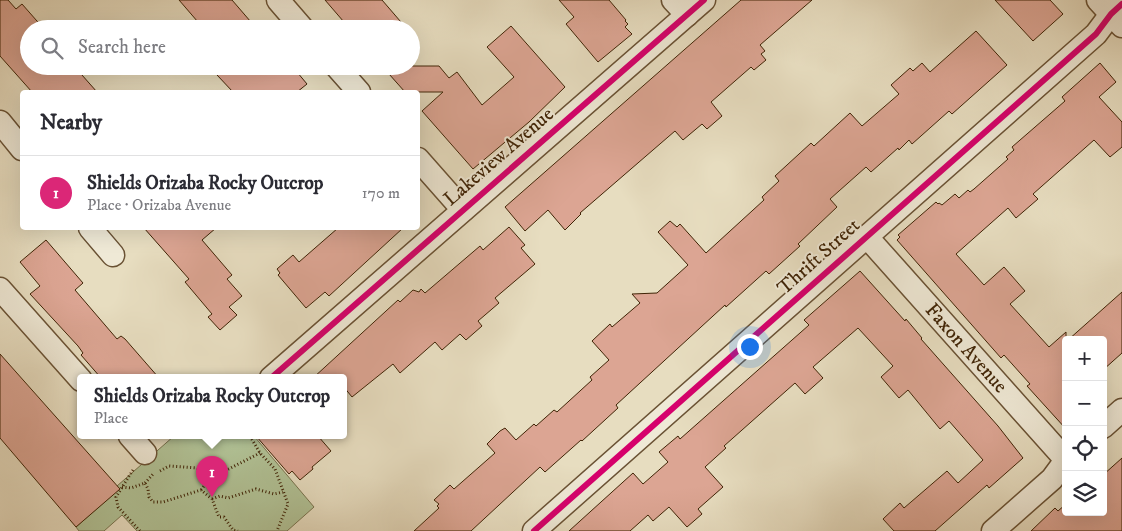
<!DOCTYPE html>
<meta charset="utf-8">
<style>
:root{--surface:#fff;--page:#f7f7f7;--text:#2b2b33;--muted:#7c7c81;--line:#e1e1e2;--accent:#db2777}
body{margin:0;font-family:"IM FELL DW Pica",serif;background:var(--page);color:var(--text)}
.controls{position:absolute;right:15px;bottom:15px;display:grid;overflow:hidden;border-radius:5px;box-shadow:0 5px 20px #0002}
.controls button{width:45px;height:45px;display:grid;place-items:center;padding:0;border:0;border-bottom:1px solid var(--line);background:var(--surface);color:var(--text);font:25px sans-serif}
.you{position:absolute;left:749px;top:346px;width:18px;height:18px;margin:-12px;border:4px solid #fff;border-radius:50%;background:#1a73e8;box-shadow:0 0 0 8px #1a73e833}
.badge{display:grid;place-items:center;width:32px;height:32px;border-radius:50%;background:var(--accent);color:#fff;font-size:16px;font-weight:700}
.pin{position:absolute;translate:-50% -41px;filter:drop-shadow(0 1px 2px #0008)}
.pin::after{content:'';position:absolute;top:26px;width:18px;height:15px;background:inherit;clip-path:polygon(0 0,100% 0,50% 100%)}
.popup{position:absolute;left:77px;top:374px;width:270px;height:65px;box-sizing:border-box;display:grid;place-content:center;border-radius:5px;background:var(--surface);filter:drop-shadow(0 1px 4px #0005);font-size:16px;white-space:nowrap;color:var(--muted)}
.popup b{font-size:19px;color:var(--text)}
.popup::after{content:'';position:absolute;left:50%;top:100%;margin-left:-10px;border:10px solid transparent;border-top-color:var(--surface)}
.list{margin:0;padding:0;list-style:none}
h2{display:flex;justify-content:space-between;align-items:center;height:65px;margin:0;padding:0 20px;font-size:21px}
h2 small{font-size:16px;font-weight:400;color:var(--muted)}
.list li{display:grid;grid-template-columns:32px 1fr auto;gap:15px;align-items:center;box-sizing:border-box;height:75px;padding:0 20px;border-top:1px solid var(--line)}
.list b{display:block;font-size:19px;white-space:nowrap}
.list p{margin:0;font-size:16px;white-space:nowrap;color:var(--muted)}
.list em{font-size:16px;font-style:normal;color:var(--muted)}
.icon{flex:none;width:28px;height:28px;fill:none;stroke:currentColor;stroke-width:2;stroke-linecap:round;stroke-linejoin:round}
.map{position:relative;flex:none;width:1122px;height:531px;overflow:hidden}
.search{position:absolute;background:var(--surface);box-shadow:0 5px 20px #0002;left:20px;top:20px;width:400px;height:55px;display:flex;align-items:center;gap:12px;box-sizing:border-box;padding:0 18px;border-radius:28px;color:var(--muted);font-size:19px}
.panel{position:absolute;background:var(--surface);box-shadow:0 5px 20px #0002;left:20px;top:90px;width:400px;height:140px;border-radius:5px}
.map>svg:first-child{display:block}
.park{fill:#b1c296;stroke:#78734e}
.building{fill:#dca593;stroke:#402406}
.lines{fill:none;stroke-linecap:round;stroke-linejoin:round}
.minor-casing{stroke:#6a5234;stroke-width:25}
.path{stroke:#402406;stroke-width:3;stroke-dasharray:1 2.5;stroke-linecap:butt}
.minor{stroke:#efe9d6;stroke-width:22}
.cycleway-casing{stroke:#efe9d6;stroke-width:9}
.cycleway{stroke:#d6006c;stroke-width:6}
.labels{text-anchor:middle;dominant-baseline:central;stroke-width:4;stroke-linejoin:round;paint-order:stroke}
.street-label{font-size:20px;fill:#402406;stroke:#efe9d6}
</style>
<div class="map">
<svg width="1122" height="531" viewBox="0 0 1122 531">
<rect width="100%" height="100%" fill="#e7ddc0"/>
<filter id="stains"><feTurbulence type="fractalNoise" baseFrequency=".004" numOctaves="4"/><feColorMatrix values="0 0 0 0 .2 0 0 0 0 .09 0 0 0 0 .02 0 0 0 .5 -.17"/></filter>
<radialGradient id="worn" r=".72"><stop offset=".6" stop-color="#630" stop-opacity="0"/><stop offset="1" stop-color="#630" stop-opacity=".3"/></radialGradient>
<!-- park -->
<path class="park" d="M174,436H254L314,507L287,531H137L122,515L104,531H79L76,527L119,489L117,486Z"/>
<!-- building -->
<path class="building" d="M0,0H8L16,9L22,4L44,29H29V66H74L97,92H32L0,56Z
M179,0H232L257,29H204Z
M325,0H382L407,29H350Z
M559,0H609L626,20L625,21L628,24L625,27L632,34L598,62L566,24L574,17Z
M741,0H812L760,45L765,51L761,54L766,60L754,70L751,67L711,102L722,116L707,129L702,124L683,140L675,131L580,213L581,214L565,230L548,210L525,231L505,207Z
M995,0H1050L1063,14L1033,41Z
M511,26L565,87L529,122L473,169L422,111L443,92H405L389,74L398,66H439L449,78L457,72L482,105L514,77L487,47Z
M976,31L1007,65L952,114L949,111L912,144L909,140L899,150L898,148L871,172L866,167L830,199L837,207L798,244L800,246L769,274L766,271L726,307L725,305L616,405L618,408L582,441L581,440L545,472L540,467L471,531H414L439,508L437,506L439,504L434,500L450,485L454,489L495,453L487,444L500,431L505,428L516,440L534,424L536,426L554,410L557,412L592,380L590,377L609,360L592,341L610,324L612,327L640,303L632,294L657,293L688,265L658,232L670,221L677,227L680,224L706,253L764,200L762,197L779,181L775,176L811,143L814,146L850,113L862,126L899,94L891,85L910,68L913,71L922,63L930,72Z
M1100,63L1116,82L1099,97L1122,122V147L1110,157L1094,140L1033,194L1038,199L1016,218L1008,208L956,254L984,285L1004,267L1025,291L1010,304L1049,347L1066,332V429L1027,386L1030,384L1004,355L1001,358L897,240L900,237L898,235L936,202L938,204L939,203L942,205L955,194L959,198L968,190L970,192L974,189L1008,159L1006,157L1014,150L1012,147L1065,101L1062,97Z
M227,66H292L307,84L297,92H233L217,75Z
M509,227L525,245L521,248L535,264L495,298L499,303L478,321L482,326L466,340L460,334L442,350L435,342L400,373L393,364L352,397L343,386V378H313L398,300L400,302L413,290L419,292L421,289L425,293L480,246L483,250Z
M144,228H216L202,240L232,275L227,279L242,296L229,307L237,315L220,330L208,317L212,314L185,282L189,279Z
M338,228H403L329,296L325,292L306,308L278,275L280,273L277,269L293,255L299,262Z
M46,240L83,283L75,290L117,339L121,336L125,339L159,378H101L81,355L83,353L78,346L30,294L40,286L20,262Z
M860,271L905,321L906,319L922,338L921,339L998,426L1023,458L989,488L987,485L935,531H894L883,519L900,503L904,508L947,471L958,483L983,460L949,421L940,429L908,390L899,398L881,377L893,366L858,328L813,367L823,378L805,394L795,383L724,446L726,448L705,467L723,487L698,509L702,514L687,527L669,507L653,521L648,515L630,531H569L633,473L643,484L668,462L659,452L678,436L680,439L809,325L804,320Z
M1122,292V353L1103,370V340H1068Z
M0,354L120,489L76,527L0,438Z
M256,436H318L331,451L312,467L313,469L300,480L292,471L289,474Z
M1122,458V531H1031L1055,508L1058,511L1066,504V512H1103V475Z"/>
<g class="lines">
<!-- minor casing -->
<g class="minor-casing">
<g id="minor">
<path d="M278,0L303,29"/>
<path d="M673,0L687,15"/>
<path d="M1098,0L1122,26"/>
<path d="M336,66L359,92"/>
<path d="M0,122L22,149"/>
<path d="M418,159L463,210"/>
<path d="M90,228L113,255"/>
<path id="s1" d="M867,237L1066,460"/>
<path d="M0,289L81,380"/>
<path d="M271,378L704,0"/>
<path d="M1103,427L1122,410"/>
<path d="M130,436L145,453"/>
<path d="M534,531L1096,34L1111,14L1122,4"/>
<path d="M993,531L1052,479L1066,460"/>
</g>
</g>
<!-- path -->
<path class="path" d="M250,436L260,453L275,469L288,504L277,531
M133,470L116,497L118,507L140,531
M160,471L169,466L197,468L209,479
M145,483L154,473
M122,487L131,488L145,483L148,489L149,497L153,502H163L201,490L212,499L219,517H224L233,530L238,531
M201,490L209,479L260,453
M212,499L220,496L228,498L256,489L274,494L283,492"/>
<!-- minor -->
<use href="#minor" class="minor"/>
<!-- cycleway casing -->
<g class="cycleway-casing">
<path id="cycleway" d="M271,378L704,0
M534,531L1096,34L1111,14L1122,4"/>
</g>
<!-- cycleway -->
<use href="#cycleway" class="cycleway"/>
</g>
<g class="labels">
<!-- street labels -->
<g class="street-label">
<text transform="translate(499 157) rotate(-41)">Lakeview Avenue</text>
<text transform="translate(819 257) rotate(-42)">Thrift Street</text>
<text stroke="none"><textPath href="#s1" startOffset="149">Faxon Avenue</textPath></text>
</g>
</g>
<rect width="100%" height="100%" filter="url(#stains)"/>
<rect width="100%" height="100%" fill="url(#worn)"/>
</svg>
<div class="controls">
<button>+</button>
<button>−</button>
<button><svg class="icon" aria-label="locate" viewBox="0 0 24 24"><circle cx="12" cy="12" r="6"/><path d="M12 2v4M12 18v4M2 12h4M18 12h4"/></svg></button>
<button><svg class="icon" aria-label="layers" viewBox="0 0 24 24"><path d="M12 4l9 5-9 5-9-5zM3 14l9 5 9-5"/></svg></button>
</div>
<div class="you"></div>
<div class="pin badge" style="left:212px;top:497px">1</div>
<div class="popup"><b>Shields Orizaba Rocky Outcrop</b>Place</div>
<div class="search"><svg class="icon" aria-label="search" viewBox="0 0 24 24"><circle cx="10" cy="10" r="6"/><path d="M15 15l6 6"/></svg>Search here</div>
<section class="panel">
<h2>Nearby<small></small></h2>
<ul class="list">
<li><span class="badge">1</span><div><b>Shields Orizaba Rocky Outcrop</b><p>Place · Orizaba Avenue</p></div><em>170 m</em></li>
</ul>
</section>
</div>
